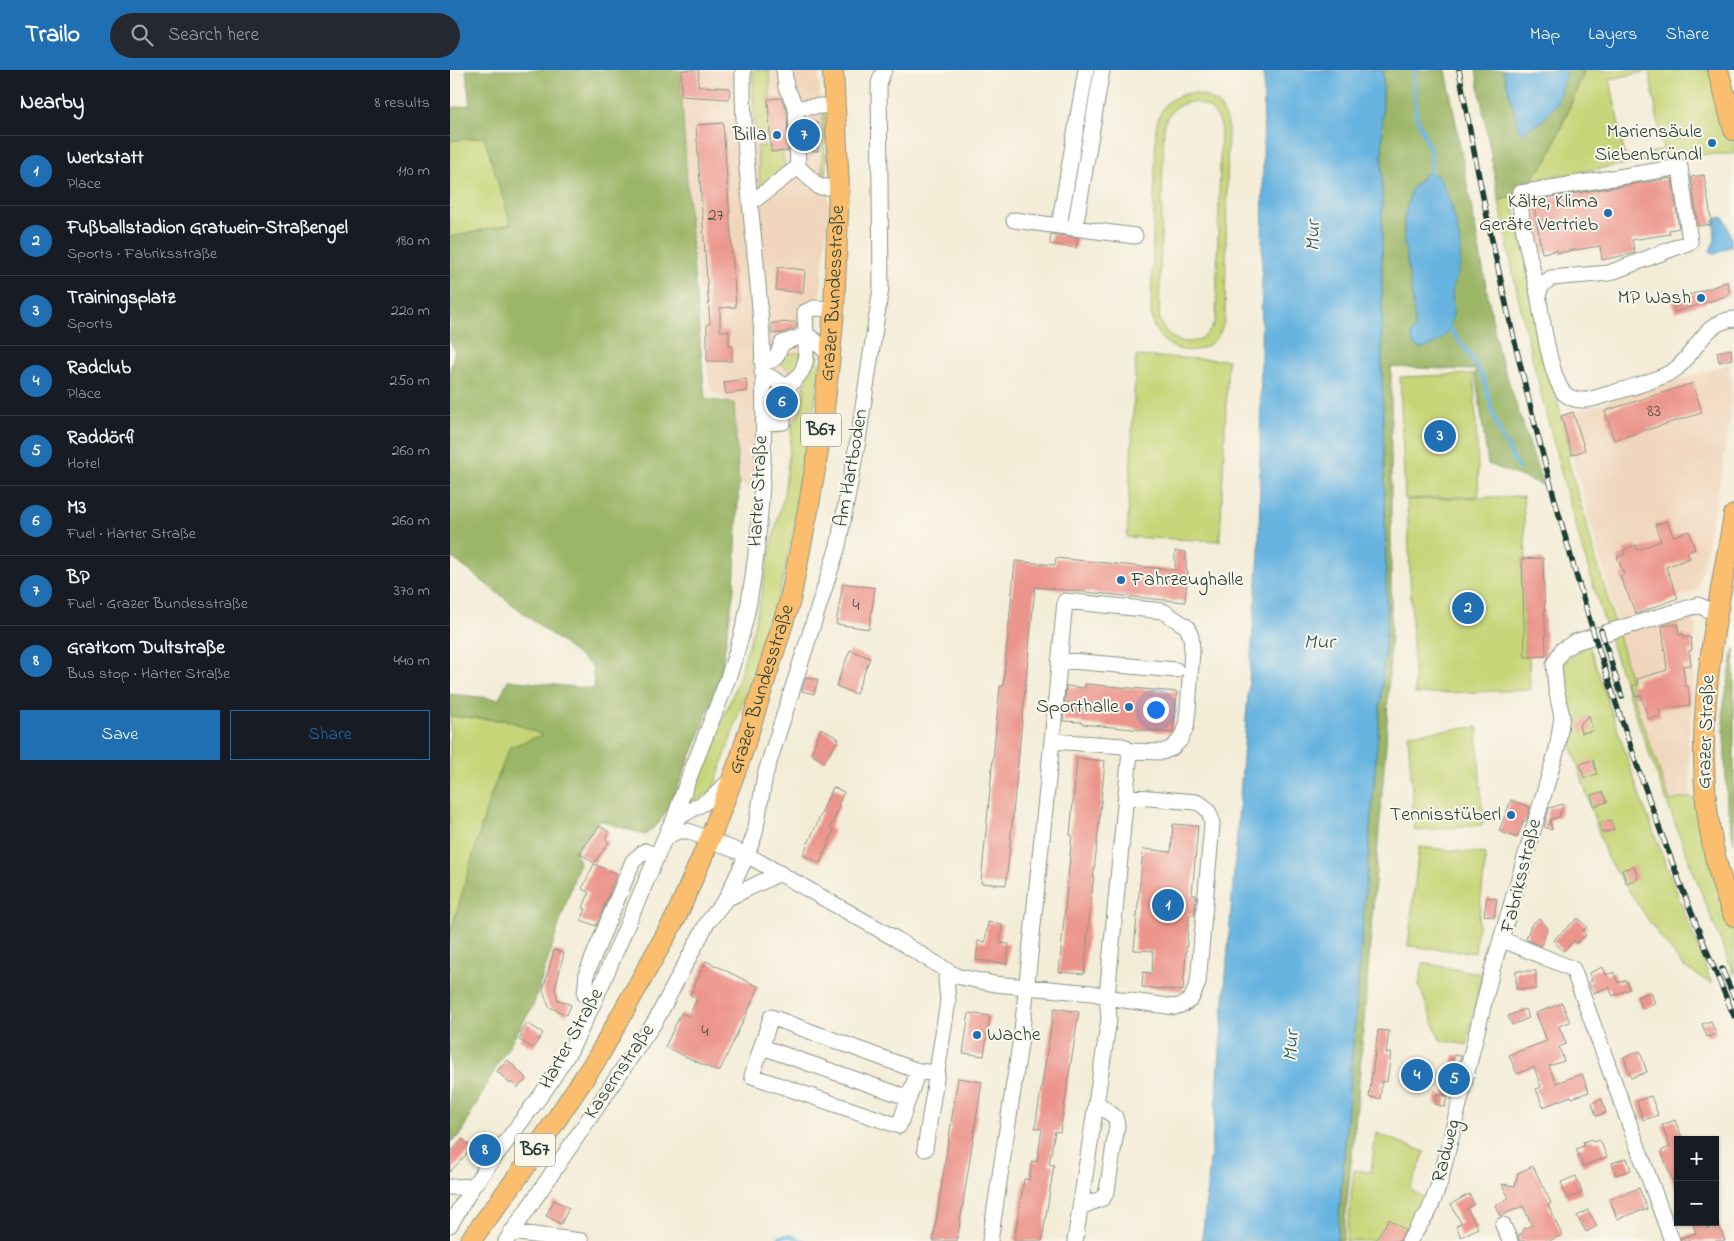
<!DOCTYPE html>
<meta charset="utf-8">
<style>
:root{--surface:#171b24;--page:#242831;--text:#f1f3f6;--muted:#9ea1a6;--line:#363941;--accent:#1f6fb2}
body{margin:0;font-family:"Indie Flower",sans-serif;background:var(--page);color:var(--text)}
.controls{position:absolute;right:15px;bottom:15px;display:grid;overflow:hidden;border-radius:0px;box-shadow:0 1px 4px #0004}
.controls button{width:45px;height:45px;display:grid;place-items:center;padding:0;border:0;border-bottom:1px solid var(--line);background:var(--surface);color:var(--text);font:25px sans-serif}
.you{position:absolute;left:705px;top:639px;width:18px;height:18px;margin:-12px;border:4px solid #fff;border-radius:50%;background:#1a73e8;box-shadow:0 0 0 8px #1a73e833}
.badge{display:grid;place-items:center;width:32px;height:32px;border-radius:50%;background:var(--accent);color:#fff;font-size:16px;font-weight:700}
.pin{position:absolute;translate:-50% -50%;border:2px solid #fff;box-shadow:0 1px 5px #0006}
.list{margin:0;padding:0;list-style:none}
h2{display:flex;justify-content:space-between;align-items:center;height:65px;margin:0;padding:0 20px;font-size:21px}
h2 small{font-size:16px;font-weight:400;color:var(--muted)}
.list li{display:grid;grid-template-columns:32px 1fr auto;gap:15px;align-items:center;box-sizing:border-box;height:70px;padding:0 20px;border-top:1px solid var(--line)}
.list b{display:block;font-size:19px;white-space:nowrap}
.list p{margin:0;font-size:16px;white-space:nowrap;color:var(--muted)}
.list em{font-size:16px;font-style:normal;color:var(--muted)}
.actions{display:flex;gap:10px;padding:15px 20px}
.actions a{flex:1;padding:11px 0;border:1px solid var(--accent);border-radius:0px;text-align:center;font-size:18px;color:var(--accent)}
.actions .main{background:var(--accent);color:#fff}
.icon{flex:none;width:28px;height:28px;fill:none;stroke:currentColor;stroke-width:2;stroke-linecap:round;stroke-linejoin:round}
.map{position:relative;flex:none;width:1284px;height:1171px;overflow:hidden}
header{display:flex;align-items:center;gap:30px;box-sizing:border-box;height:70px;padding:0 25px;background:var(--accent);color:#fff}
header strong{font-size:24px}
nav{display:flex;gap:28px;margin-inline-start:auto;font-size:18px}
.search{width:350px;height:45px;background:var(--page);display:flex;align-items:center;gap:12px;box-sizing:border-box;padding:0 18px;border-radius:28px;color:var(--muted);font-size:19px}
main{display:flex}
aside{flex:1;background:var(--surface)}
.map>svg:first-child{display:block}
.built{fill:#f0d6bc}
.green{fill:#c6d577;stroke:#728956;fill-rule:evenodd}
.forest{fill:#9cb668;stroke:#5e7a4e}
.water{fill:#66b3e0;stroke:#42788a}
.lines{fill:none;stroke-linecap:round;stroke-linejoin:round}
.stream{stroke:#66b3e0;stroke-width:4}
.building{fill:#ec958c}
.minor-casing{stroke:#899586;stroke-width:17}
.major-casing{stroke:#899586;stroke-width:22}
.minor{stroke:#fff;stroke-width:15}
.major{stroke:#fabe6e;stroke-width:20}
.rail-casing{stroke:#1f3d34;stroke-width:5.5}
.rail{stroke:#fbf7ec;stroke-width:4;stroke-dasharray:11;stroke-linecap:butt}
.poi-dot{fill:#1f6fb2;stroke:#fbf7ec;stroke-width:2}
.labels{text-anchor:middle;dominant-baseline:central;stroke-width:4;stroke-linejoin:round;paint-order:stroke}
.number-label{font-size:18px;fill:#52534a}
.shield{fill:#fbf7ec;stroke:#61756b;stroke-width:1}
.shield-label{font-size:19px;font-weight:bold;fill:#1f3d34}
.poi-label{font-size:20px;fill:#1f3d34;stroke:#fbf7ec;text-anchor:end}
.street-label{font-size:20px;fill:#1f3d34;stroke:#fbf7ec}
.water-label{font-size:21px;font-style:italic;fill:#315a5f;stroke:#fbf7ec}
</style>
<header>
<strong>Trailo</strong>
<div class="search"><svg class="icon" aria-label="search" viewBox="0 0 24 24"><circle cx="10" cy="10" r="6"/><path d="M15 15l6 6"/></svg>Search here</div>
<nav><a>Map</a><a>Layers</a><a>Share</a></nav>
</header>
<main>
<aside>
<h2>Nearby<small>8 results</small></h2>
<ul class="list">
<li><span class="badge">1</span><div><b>Werkstatt</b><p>Place</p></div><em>110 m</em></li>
<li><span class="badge">2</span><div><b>Fußballstadion Gratwein-Straßengel</b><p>Sports · Fabriksstraße</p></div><em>180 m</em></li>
<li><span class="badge">3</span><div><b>Trainingsplatz</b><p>Sports</p></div><em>220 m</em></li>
<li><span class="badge">4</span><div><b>Radclub</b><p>Place</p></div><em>250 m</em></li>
<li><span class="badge">5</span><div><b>Raddörfl</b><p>Hotel</p></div><em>260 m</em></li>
<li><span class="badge">6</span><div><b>M3</b><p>Fuel · Harter Straße</p></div><em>260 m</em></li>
<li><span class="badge">7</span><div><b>BP</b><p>Fuel · Grazer Bundesstraße</p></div><em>370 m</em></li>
<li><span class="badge">8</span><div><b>Gratkorn Dultstraße</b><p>Bus stop · Harter Straße</p></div><em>440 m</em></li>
</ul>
<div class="actions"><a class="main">Save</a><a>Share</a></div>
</aside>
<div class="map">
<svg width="1284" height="1171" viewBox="0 0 1284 1171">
<rect width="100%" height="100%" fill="#fbf7ec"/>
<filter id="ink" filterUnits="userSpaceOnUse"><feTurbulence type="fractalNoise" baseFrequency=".02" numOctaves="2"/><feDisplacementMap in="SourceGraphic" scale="10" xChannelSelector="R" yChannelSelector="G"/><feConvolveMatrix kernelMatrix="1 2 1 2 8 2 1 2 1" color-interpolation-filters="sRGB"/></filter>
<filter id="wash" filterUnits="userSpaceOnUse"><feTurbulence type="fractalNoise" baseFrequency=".0096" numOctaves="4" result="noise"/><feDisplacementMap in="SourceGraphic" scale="20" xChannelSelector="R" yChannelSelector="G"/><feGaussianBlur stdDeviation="1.12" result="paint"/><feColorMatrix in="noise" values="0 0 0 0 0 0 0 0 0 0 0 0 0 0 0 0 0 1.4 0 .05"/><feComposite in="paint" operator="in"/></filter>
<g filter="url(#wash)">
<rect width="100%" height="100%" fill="#f3edd8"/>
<!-- built -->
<path class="built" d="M226,0H368L379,137L366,267L351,345L330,365H308L304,420L292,415L284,334L260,320L228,37Z
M1279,294L1282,311L1281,342L1271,407L1248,520L1167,551L1111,346Z
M1232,545L1244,550L1246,556L1242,644L1238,670L1241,727L1220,731L1183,627L1180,614V607L1167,563Z"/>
<!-- green -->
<path class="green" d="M303,0H319L320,29H318L320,67L305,65Z
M1135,0H1268L1284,60V84L1230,85L1081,110L1097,91ZM1199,1L1213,80L1175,87L1160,9Z
M740,23C761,25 773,34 778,55L775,247C768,293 709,291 701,246L706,57C711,36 718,27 740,23ZM743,32C758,34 766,42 771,56L766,245C760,281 716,281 709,245L714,56C717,42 728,33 743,32Z
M373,43H375L376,107H374L372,102V49Z
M34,67L61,154L0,167V71Z
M321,76V82L333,81V93H335V98L311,119L307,77Z
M1062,126L1111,346L1122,385L1117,386L1180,607V614L1183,627L1220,731L1241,727L1249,736L1278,846L1284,860V905C1236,785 1190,665 1151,541C1123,451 1099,358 1077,266C1066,222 1058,176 1049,131Z
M361,277L367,278L370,294L353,418L330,521L266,712L261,721L233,739L246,708L252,705L289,608L305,553L323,468L334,424L343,352L348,347L351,340Z
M352,283L354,288L342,303L330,293L335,284Z
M686,286L778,290L770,471L677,467Z
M1024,304L1029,426L955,429L950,307Z
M1073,426L1076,489H1072L1075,587H1079L1080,620L965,624L957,430Z
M1139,575L1192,732L1262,914L1234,897L1203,857L1157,788L1122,678V653L1117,631L1110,609L1109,595Z
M0,646L60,651L93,665L60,677L40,727L0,865Z
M1027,657L1033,755L965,761L958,664Z
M969,777L1036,784L1025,883L958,876Z
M973,893L1032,904L1017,975L990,970L969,916Z
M926,1063L975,1082L960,1119L979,1131L954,1171H896L904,1100L921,1102Z"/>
<!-- forest -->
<path class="forest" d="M16,0H230L239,141L255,329L284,333L289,413L284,519L271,603L252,658L223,729L209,753L195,765L149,750L126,782L129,793L83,936L45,999L10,1065L0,1072V865L40,727L60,677L92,665L60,651L0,646V624L49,629L58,610L144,619L143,597L0,486V300L5,280L0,272V167L61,154L34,67L0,71V38L20,35Z
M933,0H996L1048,280L1093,415L1038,394L1025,300L941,297V556L936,674L908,1026L893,1171H887L937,552L932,297V104Z
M1026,0H1053L1070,62L1091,52L1106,34L1117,0H1135L1097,91L1070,123L1049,131Z
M1284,579V773L1277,734L1273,639Z"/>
<!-- water -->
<path class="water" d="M814,0H933L932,104V297L937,552L887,1171H752L766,1031L809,484Z
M1053,0H1117L1106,34L1091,52L1070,63Z
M976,103L988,105C1001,129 1013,167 1010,194C1009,203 1005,208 1003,216C1001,225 1004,235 1003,243C1002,263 987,277 969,279L963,274L961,266L965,256L962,225L954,172V149L961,120Z
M1271,147L1275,149L1281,169V176L1264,185L1260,181L1265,170L1264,150Z"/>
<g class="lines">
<!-- stream -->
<path class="stream" d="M964,0L966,45L981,82L980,107
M997,255L1018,282L1034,309L1043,344L1052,367L1069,399
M327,1171C334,1161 344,1168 354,1171"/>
</g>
<g id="blocks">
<!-- building -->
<path class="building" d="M232,0H249L248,16L280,18L279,29L231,26Z
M331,28L337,40L338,81L321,82L318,29Z
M273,53L286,237L270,238V261H279V276H282V291H257V254H260L246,55Z
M356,53H368V81H357Z
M1254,105L1262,154L1248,156L1241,107Z
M1222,108L1229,158L1219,160L1220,164L1182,170L1185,183L1152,190L1150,176L1107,183V180L1092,183L1083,130Z
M601,164L628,168L626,178L600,174Z
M328,197L355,200L353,223L326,220Z
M1277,212L1280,225L1225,242L1222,231Z
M346,252V258L332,263L322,264V253Z
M1281,279L1282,289L1269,292L1267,282Z
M296,309L297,321L276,324L274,312Z
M1243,313L1252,343L1164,370L1155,341Z
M1123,342L1135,380L1122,385L1111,346Z
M1217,451L1223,466L1239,461L1245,479L1237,482L1240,488L1216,497L1228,528L1186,544L1170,506L1174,504L1167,487L1175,484L1173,480L1186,475L1187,480L1211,471L1205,455Z
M725,481L736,482V501H738L735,532L585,517L556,815L531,813L550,616H553L565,491L605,495L606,488L725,500Z
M1093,488L1096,586L1075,587L1072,489Z
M393,513L425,518L419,559L386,554Z
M1228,554L1229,565L1234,564V568L1241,567L1242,580L1239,581L1241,595L1233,596L1235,616H1238L1240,635L1209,639L1211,646L1198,649L1191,625L1185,627L1182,616L1188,614L1187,609L1217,600L1212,556Z
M400,580L420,588L406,624L386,616Z
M356,607L368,610L364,624L352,621Z
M635,614L727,622L723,663L632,654L631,652L613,651L616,616L635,618Z
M1139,645L1142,661L1131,663L1129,655Z
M371,658L389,669L374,692L361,684Z
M627,688L655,691L634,904L609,902L622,765H620Z
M1143,690L1147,704L1134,708L1130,694Z
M383,717L394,722L388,735L390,736L380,758L384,760L370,793L353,785Z
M1153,722L1157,732L1144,736L1141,725Z
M1061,730L1080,737L1076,751L1074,750L1067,768L1049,761Z
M1113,734L1109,747L1100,750L1102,760L1094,757L1099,738Z
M1161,750L1164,760L1152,763L1150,753Z
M723,754L748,756L742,825H746L745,845H739L733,921L692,917L693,902L702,903L703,881L684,880L693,779L721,782Z
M150,756L159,762L155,769L159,772L144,793L129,783Z
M144,794L167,804L146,856L131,850L136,839L133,838L139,823L132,819Z
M1184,796L1188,809L1176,813L1172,800Z
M1037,827L1047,829L1044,847L1034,845Z
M1089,848L1098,858L1091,876L1076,869L1081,855Z
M1128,848L1137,857L1132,861L1136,865L1127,873L1125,871L1113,881L1103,870Z
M538,852L552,854L550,873L559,874L557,894L526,890L528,871L535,872Z
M104,880L114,883L105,919L108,930L121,935L117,945L99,937L93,920Z
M256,891L309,917L269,1002L215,977L231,943L239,946L247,929L240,925Z
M1153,897L1156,905L1164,902L1168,913L1176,910L1180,919L1163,926L1159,917L1143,923L1138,912L1142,911L1139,903Z
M1066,901H1086V919H1066Z
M1201,922L1205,934L1192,939L1187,927Z
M1112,933L1120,952L1109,956L1116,974L1109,977L1114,991L1099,996L1106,1013L1132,1004L1139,1022L1122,1028L1121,1026L1093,1037L1086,1019L1091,1017L1084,997L1067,1004L1059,985L1097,971L1086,943Z
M604,938L629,942L610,1062L605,1061L599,1094L604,1095L592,1171H564L574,1109L579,1110L582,1091L587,1092L592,1059L585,1058Z
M1075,939L1079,948L1062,955L1058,946Z
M519,943L540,946L534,986L513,983Z
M1261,951L1266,964L1257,967L1252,954Z
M77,953L93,963L83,978L69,970L72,965L71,964Z
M928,960L939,961L936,983H941L937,1012L932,1011L930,1029L919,1027Z
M1190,981L1197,1002L1181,1008L1174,987Z
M1004,985L1011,986L1001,1027L994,1025Z
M58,990L77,1009L67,1018L62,1012L60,1014L47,1001Z
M962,993L980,1004L972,1017L954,1007Z
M508,1008L532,1012L507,1171H483Z
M987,1024L997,1026L995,1037L985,1034Z
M1201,1026L1208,1045L1193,1050L1187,1031Z
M1152,1029L1156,1043L1146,1046L1142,1033Z
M1225,1050L1233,1070H1228L1227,1123L1211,1081L1220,1077L1212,1055Z
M12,1069L22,1078L0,1102V1083Z
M1141,1069L1143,1072L1150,1070L1157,1087L1133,1096L1126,1079L1134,1076L1133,1072Z
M1177,1088L1181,1100L1166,1105L1162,1093Z
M1083,1096L1101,1133L1098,1135L1112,1165L1099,1171H1069L1068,1165L1074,1162L1073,1159L1082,1155L1073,1136L1050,1146L1045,1135L1059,1128L1052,1114L1065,1116L1068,1103Z
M1126,1106L1132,1123L1117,1129L1111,1112Z
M1189,1118L1197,1139L1167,1149L1160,1129Z
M1019,1124L1024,1134L1017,1138L1028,1158L1011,1167L1006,1156L1011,1153L1001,1134Z
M104,1130L119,1138L111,1154L96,1146Z
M1138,1140L1147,1156L1136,1162L1127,1146Z
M939,1149L955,1160L950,1171H925Z
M1242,1152H1255L1257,1159L1269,1155L1275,1171H1231V1168L1246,1163Z"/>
</g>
</g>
<g filter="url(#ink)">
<use href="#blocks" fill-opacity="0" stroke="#899586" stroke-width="1"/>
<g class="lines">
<!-- minor casing -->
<g class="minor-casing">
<path id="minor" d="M334,0L336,17L346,38L348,97
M346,38L384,35
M300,130L306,129L348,97L369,117H389
M564,150L685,166
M609,156L636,0
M625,158L652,0
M1088,225L1092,215L1101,208L1159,203L1240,172L1230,97L1070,123C1070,157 1081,190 1088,224C1091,244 1101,308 1114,323C1122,331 1132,331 1142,329C1163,322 1211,311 1227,298C1247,281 1254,252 1284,249
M380,285L363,269L356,265L355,242L364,238L384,239
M312,292C327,291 327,286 332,273L356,265C356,291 359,299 337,317
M312,302L337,317L333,352L313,353
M609,590L726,600
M602,671L673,676L680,681L657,926L659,949L625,1171
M224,750L262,728L279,711
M216,767L228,761H238L297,785L446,869L506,906L545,914L642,923L674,930L725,937L734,934L741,929L748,913L762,754C761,743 757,736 746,732L676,726
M276,829L330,803
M1051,869L1123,899L1222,1171
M144,932L135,925L137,902L183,791L195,781L207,787
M312,977L459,1028
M468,1001L321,947L302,1006L449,1056L468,1001L487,1003
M475,1079L498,931L496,909L499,903
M0,1117L23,1116
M630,1137L653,1128L657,1121L667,1055L665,1047L646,1032
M0,1155L23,1116L97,1017L121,979L144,932L219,758L224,750C247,677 285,609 299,532C314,446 316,356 312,268C307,179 292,90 293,0
M1053,1155L1060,1171
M61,1162L131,1171
M56,1171L206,950L257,853L276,829L297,785L305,763L315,705L388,476L408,370L431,218L429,13L434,0
M540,1171L572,961L602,671L615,531L713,541L737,557L741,567L742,580L738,640L736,657L730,670L722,678L712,682L680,681
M959,1171L979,1141L990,1112L1042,900L1107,679L1112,647L1106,618L1104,594L1112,580L1125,572L1248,535L1267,544"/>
</g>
<!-- major casing -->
<g class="major-casing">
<g id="major">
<path d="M1268,0L1284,60"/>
<path d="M1284,445C1265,555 1240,666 1263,777C1268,800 1274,824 1284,846"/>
<path id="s1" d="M20,1171L72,1101L148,987L226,847L260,769L291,686L327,572L340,530L359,435L372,357L380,285L384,239L389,117L383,0"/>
</g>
</g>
<!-- minor -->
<use href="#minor" class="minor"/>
<!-- major -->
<use href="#major" class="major"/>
<!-- rail casing -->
<g class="rail-casing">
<path id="rail" d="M1009,0C1066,324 1154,643 1284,946
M1151,560L1172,627
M1272,899L1284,927"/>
</g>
<!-- rail -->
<use href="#rail" class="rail"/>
</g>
</g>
<!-- markers -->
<g class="poi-dot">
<circle cx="327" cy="65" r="5"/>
<circle cx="1262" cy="73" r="5"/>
<circle cx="1158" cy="143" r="5"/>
<circle cx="1251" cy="228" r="5"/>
<circle cx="671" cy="510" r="5"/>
<circle cx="679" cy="637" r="5"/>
<circle cx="1061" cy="745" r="5"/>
<circle cx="527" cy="965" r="5"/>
</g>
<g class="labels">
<!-- number labels -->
<g class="number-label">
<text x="266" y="146">27</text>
<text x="1204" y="342">83</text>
<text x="406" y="536">4</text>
<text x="255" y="962">4</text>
</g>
<!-- shield labels -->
<g class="shield">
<rect x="351" y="343.5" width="40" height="33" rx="4"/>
<rect x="65" y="1063.5" width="40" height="33" rx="4"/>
</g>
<g class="shield-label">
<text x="371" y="360">B67</text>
<text x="85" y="1080">B67</text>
</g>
<!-- poi labels -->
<g class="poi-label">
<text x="1252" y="62">Mariensäule<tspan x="1252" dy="23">Siebenbründl</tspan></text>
<text x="317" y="65">Billa</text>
<text x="1148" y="132">Kälte, Klima<tspan x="1148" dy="23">Geräte Vertrieb</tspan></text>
<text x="1241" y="228">MP Wash</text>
<text x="681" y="510" text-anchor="start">Fahrzeughalle</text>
<text x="669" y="637">Sporthalle</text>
<text x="1051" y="745">Tennisstüberl</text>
<text x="537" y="965" text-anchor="start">Wache</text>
</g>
<!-- street labels -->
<g class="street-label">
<text stroke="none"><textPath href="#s1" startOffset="1032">Grazer Bundesstraße</textPath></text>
<text transform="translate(402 398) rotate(-80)">Am Hartboden</text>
<text transform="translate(309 421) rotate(-87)">Harter Straße</text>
<text stroke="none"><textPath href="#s1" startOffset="628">Grazer Bundesstraße</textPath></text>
<text transform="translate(1257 662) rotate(-88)">Grazer Straße</text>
<text transform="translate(1072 806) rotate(-76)">Fabriksstraße</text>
<text transform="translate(122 969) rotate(-61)">Harter Straße</text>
<text transform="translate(170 1002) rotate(-56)">Kasernstraße</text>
<text transform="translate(997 1081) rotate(-76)">Radweg</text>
</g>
<!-- water labels -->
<g class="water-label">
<text transform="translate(864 166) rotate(-90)">Mur</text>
<text x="869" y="573">Mur</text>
<text transform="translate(842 976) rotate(-86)">Mur</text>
</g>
</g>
</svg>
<div class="controls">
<button>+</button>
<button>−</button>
</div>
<div class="you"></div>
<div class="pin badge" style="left:718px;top:835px">1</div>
<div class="pin badge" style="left:1018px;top:538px">2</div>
<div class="pin badge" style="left:990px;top:366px">3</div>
<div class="pin badge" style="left:967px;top:1005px">4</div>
<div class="pin badge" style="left:1004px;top:1009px">5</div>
<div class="pin badge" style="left:332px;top:332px">6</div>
<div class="pin badge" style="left:354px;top:65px">7</div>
<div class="pin badge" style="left:35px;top:1080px">8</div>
</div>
</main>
